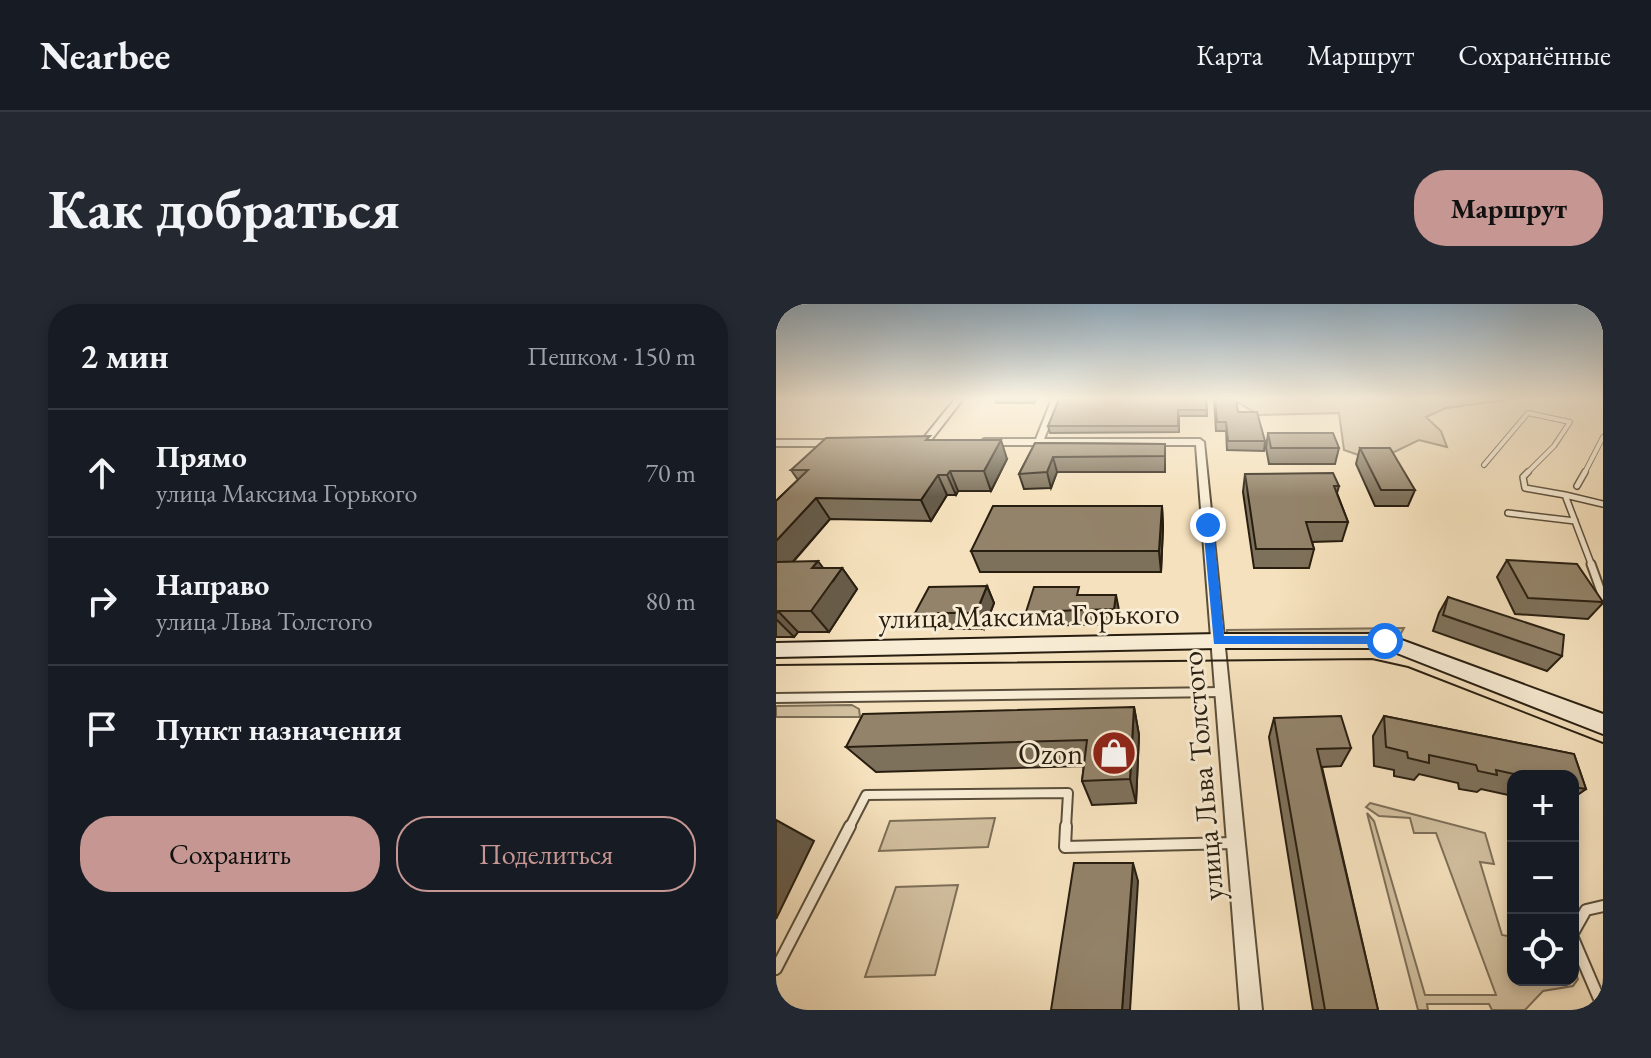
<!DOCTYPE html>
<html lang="ru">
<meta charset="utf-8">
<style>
:root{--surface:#171b24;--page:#242831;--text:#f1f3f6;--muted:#9ea1a6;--line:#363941;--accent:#c59692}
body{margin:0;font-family:"EB Garamond",serif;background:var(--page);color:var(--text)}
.controls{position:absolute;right:24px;bottom:24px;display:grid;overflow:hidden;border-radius:16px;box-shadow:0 4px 12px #0003}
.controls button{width:72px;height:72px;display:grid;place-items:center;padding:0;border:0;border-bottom:2px solid var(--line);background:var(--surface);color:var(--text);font:40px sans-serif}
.stop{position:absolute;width:24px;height:24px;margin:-18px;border:6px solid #1a73e8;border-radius:50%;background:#fff}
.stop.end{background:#1a73e8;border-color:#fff;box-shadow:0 2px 8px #0008}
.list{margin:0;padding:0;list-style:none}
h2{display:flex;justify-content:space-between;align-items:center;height:104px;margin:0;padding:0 32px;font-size:34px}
h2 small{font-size:26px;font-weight:400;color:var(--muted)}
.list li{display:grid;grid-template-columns:52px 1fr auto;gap:24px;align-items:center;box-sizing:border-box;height:128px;padding:0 32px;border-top:2px solid var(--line)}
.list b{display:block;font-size:30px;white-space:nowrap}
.list p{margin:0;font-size:26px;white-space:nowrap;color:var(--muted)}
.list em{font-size:26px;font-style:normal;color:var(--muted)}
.actions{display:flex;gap:16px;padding:24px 32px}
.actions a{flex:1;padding:18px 0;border:2px solid var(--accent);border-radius:32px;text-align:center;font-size:28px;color:var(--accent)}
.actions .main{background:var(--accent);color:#111}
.icon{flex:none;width:44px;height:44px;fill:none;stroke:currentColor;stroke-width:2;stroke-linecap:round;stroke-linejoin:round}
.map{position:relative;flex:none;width:827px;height:706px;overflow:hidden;border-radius:32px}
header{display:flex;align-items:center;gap:48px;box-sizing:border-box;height:112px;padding:0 40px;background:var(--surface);border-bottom:2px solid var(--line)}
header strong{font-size:38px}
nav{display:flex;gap:44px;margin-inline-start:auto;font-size:28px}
.intro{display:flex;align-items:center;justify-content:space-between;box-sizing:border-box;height:192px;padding:0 48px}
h1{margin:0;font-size:56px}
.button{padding:20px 36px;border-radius:32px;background:var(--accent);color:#111;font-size:28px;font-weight:700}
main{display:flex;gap:48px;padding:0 48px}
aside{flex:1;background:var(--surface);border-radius:32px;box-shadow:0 4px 12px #0003}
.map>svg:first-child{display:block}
.green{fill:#d2c0a0;stroke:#7d6f58;stroke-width:2}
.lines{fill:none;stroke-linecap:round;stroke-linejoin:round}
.lane-far4-casing{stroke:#5b4f3b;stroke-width:6}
.lane-far3-casing{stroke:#5b4f3b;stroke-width:8}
.lane-far2-casing{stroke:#5b4f3b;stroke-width:11}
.lane-far1-casing{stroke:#5b4f3b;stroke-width:12}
.lane-casing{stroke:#5b4f3b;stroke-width:14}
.street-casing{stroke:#5b4f3b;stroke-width:4}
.secondary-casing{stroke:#281e10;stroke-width:4}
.lane-far4{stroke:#f8ecd4;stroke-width:4}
.lane-far3{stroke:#f8ecd4;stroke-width:5}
.lane-far2{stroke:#f8ecd4;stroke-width:7}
.lane-far1{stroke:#f8ecd4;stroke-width:8}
.lane{stroke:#f8ecd4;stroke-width:10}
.street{fill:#f8ecd4;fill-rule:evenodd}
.secondary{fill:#f8ecd4;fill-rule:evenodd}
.tram{stroke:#281e10;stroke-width:2}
.wall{fill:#7e715b;stroke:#281e10;stroke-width:2}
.shaded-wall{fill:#675c4a;stroke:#281e10;stroke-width:2}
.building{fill:#93836a;stroke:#281e10;stroke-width:2}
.route{fill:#1a73e8}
.labels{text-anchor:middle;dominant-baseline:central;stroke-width:6;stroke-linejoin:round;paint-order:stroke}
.street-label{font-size:30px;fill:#281e10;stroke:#f8ecd4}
.poi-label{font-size:30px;fill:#281e10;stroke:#f8ecd4;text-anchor:end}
</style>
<header>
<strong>Nearbee</strong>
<nav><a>Карта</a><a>Маршрут</a><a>Сохранённые</a></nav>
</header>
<div class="intro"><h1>Как добраться</h1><a class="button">Маршрут</a></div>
<main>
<aside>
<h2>2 мин<small>Пешком · 150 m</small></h2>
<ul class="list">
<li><svg class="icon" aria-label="ahead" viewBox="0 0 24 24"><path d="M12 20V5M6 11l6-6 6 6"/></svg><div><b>Прямо</b><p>улица Максима Горького</p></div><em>70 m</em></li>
<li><svg class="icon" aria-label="right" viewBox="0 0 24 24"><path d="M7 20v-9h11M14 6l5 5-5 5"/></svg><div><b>Направо</b><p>улица Льва Толстого</p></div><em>80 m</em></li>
<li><svg class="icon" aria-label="arrive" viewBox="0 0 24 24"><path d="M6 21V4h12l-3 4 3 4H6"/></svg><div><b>Пункт назначения</b></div></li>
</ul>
<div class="actions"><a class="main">Сохранить</a><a>Поделиться</a></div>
</aside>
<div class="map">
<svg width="827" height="706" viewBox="0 0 827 706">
<rect width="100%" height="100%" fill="#f5e1bd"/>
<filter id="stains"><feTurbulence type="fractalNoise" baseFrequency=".0025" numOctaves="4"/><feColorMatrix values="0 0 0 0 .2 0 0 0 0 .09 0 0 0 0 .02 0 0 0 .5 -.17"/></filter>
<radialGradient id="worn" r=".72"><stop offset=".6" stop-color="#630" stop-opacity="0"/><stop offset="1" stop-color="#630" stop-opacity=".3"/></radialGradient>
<!-- green -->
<path class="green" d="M424,95H737L670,104L650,113L665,127L671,143L643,136L614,150L588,153L568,146L563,109L483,111L461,98Z
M628,324L624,331L451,332V326Z
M76,401L83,405L84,413H0V402Z
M594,499L709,529L718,560L704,558L726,631L737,633V676H797V663L802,675L797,682L767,687L749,706H716L713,700H651L652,706H642L591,509L598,517L649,691H720L660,529H638L634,514L603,512L590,503Z
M219,514L212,543L103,547L114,517Z
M182,581L159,671L89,673L120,583Z"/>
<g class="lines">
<!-- lane-far4 casing -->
<g class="lane-far4-casing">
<path id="lane-far4" d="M708,161L752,109L794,118L778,142L750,170
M808,170L827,133"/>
</g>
<!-- lane-far3 casing -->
<g class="lane-far3-casing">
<path id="lane-far3" d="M752,168L747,173L749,184L789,191L816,262
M801,182L809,168
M789,191L827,200
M732,209L799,217"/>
</g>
<!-- lane-far2 casing -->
<g class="lane-far2-casing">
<path id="lane-far2" d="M815,260L827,293"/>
</g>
<!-- lane-far1 casing -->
<g class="lane-far1-casing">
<path id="lane-far1" d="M0,394L446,388
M73,524L90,491L292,489L290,524"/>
</g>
<!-- lane casing -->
<g class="lane-casing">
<path id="lane" d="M290,522L289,543L458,539
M797,629L810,606L827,602
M797,634L827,704
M0,665L74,522"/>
</g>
<!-- street casing -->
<g class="street-casing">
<path id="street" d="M179,95H187L152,140H146V136Z
M276,95H284L268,135H424L428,138L486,706H464L420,141H208L204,138L208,135H260Z
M0,136H64L68,139L64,142H0Z"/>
</g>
<!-- secondary casing -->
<g class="secondary-casing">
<path id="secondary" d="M442,330H609L827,410V430L608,344H442L0,353V339Z"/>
</g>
<!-- lane-far4 -->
<use href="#lane-far4" class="lane-far4"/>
<!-- lane-far3 -->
<use href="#lane-far3" class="lane-far3"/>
<!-- lane-far2 -->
<use href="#lane-far2" class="lane-far2"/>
<!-- lane-far1 -->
<use href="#lane-far1" class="lane-far1"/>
<!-- lane -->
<use href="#lane" class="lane"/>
<!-- street -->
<use href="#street" class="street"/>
<!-- secondary -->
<use href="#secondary" class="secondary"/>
<!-- tram -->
<path class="tram" d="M0,361L596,355L632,363L827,439"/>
</g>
<!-- wall -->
<path class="wall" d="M219,95H260L258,99H220Z
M430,95L431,112H403V128L274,129L272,122Z
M438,95L462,108L489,137L488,147L451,146L450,127H440Z
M492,129L563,144L559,160H493L490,144Z
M156,136L231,155L215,187H182L180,191H171L155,217L54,215L17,258L47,264H66L81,285L53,328H22L18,333H0V197L22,176L15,166Z
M259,139L389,140V168H281L275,184L248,185L243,170Z
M584,144L639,186L632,202H599L580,160Z
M469,170L563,182L561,189L572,218L566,237L536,238L538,245L533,264H478L467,188Z
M386,202L387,223L385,268H204L195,247Z
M731,256L827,299L812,315L739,310L721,273Z
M211,282L218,299L208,325H149L139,309Z
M305,291L343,306L341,320L256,322L250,308Z
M672,293L786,352L771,367L657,327L663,309Z
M358,403L363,431L360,499L316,501L306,477L308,462L100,468L70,443Z
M608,412L798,450L810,485L797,494V472H737V492L705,485L701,488L683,485L682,479L643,470L638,476L618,472V466L598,462L597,432Z
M498,414L575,444L565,462L546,463L602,706H537L493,433Z"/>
<!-- shaded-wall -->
<path class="shaded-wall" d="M225,136L231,155L215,187L208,167Z
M277,153L281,168L275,184L271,168Z
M174,167L182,187L180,191L171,171Z
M162,171L171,191L155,217L145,196Z
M40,194L54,215L0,277V237Z
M386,202L387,223L385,268L383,247Z
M42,257L57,277L66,264L81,285L53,328L35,307L36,264Z
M211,282L218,299L208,325L200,309Z
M340,291L343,306L341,320L338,305Z
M2,307L22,328L18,333L0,315V310Z
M358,403L363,431L360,499L354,475Z
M0,516L38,537L0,615Z
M357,559L362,577L354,706H346Z"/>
<!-- building -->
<path class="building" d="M283,95H430L431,106H402V122H272Z
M439,95H460L462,108H481L489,137H452L450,118H441Z
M492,129H557L563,144H495Z
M154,132L150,136H225L208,167H174L171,171H162L145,196L40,194L0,237V197L32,166H15L50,134Z
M259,139L389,140V152L277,153L271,168L243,170Z
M584,144H614L639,186H605Z
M557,169L563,182H558L572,218H530L538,245H480L469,170Z
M217,202H386L383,247H195Z
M731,256L801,260L827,298L752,294Z
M42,257L36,264H66L35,307H2L0,310V258Z
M211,282L200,309H139L153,283Z
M258,283H303L301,291H340L338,305L250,308Z
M672,293L788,331L786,352L667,311Z
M358,403L354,475L306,477L311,436L70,443L87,410Z
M565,412L575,444L541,445L602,706H549L498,414Z
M608,412L798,450L810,485L797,483V472H747L720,466L721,471L702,467L700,461L653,451V459L632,454L631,448L610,443Z
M298,559H357L346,706H275Z"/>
<!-- sky -->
<linearGradient id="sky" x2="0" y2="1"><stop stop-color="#91acbf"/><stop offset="0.49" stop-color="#faf2e1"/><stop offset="1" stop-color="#faf2e1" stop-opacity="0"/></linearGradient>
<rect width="827" height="193" fill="url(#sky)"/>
<!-- route -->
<path class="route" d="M432,218L437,221L448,332H609L615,337L613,340H438L427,221Z"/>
<!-- icons -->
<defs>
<g id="shop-disc" transform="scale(2.3)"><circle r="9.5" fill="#8f2418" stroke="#f8ecd4"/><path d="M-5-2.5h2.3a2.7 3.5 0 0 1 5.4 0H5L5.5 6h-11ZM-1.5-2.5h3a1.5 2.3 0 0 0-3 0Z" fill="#fff"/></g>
</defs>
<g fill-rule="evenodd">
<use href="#shop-disc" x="338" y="449"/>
</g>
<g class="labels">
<!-- street labels -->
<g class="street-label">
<text transform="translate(253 311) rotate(-1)">улица Максима Горького</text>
<text transform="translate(426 472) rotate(-95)">улица Льва Толстого</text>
</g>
<!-- poi labels -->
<g class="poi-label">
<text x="307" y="449">Ozon</text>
</g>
</g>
<rect width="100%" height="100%" filter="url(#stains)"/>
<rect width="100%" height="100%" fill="url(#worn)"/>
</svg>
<div class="controls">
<button>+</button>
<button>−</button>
<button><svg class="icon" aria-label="locate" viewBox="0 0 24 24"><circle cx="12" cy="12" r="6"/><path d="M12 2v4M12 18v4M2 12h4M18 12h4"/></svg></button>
</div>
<div class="stop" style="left:609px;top:337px"></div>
<div class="stop end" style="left:432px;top:221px"></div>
</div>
</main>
